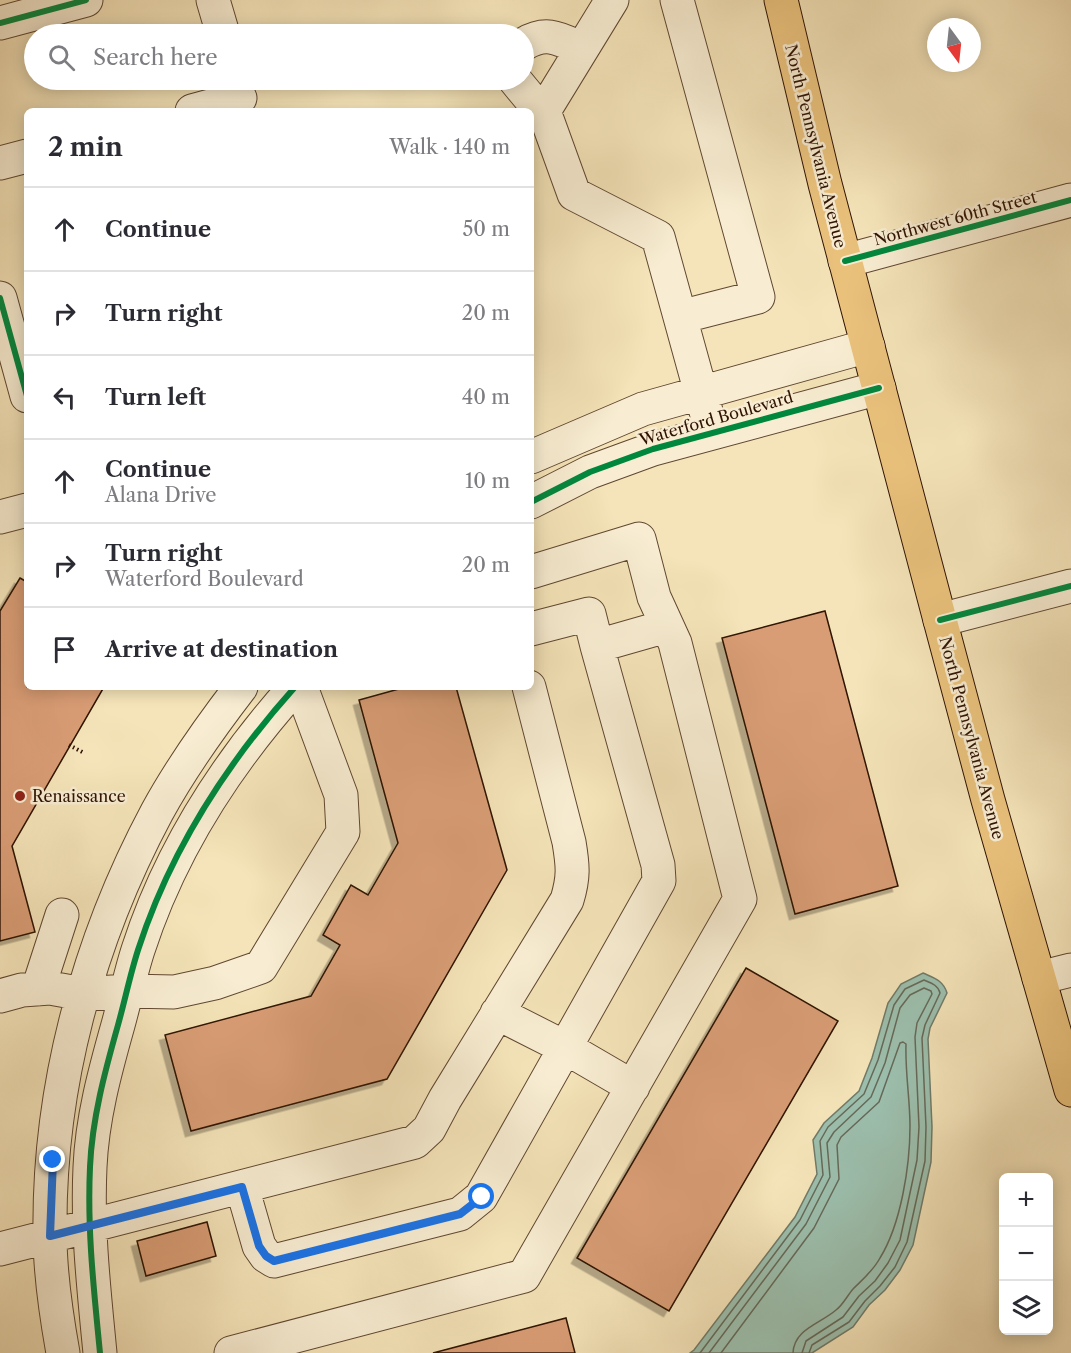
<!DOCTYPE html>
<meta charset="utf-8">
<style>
:root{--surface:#fff;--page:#f2f2f3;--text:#2b2b33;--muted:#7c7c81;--line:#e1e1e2}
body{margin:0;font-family:"Libre Caslon Text",serif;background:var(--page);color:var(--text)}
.controls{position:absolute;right:18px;bottom:18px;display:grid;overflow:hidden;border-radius:9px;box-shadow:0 3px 15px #0003}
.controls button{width:54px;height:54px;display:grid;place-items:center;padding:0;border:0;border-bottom:2px solid var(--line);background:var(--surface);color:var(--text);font:30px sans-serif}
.compass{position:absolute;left:927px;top:18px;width:54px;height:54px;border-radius:50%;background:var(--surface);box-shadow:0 3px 15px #0003;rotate:165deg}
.stop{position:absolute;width:18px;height:18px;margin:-14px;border:4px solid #1a73e8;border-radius:50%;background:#fff}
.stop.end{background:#1a73e8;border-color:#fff;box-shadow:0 2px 6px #0008}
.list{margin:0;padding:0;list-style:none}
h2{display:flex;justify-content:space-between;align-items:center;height:78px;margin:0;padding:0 24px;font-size:26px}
h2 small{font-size:20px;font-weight:400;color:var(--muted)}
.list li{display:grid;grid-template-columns:39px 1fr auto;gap:18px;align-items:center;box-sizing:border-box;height:84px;padding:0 24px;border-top:2px solid var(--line)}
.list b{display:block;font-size:22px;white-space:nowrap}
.list p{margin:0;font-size:20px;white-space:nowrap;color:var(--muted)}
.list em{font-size:20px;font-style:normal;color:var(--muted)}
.icon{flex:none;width:33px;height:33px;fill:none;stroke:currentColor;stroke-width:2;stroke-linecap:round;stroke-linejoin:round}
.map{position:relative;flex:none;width:1071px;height:1353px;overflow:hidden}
.search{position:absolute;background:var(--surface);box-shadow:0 3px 15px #0003;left:24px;top:24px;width:510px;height:66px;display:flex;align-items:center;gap:15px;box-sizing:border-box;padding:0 21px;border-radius:33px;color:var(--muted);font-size:22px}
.panel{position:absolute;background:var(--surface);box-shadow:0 3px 15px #0003;left:24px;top:108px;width:510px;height:582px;border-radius:9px}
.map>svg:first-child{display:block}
.water{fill:#9cbfad;stroke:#707a69;stroke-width:1.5}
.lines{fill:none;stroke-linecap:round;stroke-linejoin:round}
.shore{stroke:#666958;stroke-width:1.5}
.building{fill:#d99d74;stroke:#2f1304;stroke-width:1.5;filter:url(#shadow)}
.minor-casing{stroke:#604731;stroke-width:35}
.major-casing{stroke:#2f1304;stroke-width:35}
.path{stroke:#2f1304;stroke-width:4;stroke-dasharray:1.5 3;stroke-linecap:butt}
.minor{stroke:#f8edd2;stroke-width:33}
.major{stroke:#eac27c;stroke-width:33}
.cycleway-casing{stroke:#f8edd2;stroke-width:10}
.cycleway{stroke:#00873e;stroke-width:6}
.route{stroke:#1a73e8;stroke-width:8}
.poi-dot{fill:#8f2418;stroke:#f8edd2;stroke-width:2}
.labels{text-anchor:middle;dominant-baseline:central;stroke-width:5;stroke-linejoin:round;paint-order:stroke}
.street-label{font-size:16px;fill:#2f1304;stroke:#f8edd2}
.poi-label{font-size:16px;fill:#2f1304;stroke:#f8edd2;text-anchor:start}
</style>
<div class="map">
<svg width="1071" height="1353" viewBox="0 0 1071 1353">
<defs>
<filter id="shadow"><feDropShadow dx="-5.5" dy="5.5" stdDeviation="0" flood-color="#0004"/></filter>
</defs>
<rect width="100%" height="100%" fill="#f5e4b9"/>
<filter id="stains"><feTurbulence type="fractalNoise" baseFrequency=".00333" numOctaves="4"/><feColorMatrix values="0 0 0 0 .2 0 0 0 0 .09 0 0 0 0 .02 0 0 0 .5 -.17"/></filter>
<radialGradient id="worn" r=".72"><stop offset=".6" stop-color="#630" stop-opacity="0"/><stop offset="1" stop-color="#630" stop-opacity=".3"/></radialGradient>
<!-- water -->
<path class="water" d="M923,973C934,978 943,980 947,993L930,1028L928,1039L932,1127L931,1162L913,1245L900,1270L885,1290L869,1305L853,1327L812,1353H690L694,1350L795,1217L817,1174L813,1140L824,1123L859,1091L872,1058L888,1003L901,984Z"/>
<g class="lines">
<!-- shore -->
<path class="shore" d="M700,1353L800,1220L823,1175L820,1141L828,1127L864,1094L878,1060L894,1005L905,989L924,980C931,983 938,985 940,993L925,1025L922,1038L926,1127L925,1161L907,1242L895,1267L880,1286L865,1301L849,1322L812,1345L809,1353
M709,1353L806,1224L830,1177L827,1143L834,1132L871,1097L885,1063L900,1008L910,995L924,988L931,991L932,994L917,1023L915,1037L919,1127L917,1160L900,1240L888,1263L875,1281L859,1296L843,1317L806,1341L802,1353
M721,1353L814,1228L839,1179L837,1145L841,1137L879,1102L900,1043L903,1042L906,1044C905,1072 910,1099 910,1126C910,1166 901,1224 880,1258C873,1271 863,1279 853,1289C847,1296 843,1305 836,1310C820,1324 794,1329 793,1353"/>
</g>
<!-- building -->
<path class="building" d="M20,578L27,582V687H104L12,846L35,932L0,941V611Z
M825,611L898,886L795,914L722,638Z
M406,687H456L507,870L387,1079L191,1131L165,1035L311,996L340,945L323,935L351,885L368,895L398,843L359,700Z
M746,968L838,1021L669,1311L577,1258Z
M207,1222L216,1256L146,1276L137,1241Z
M566,1318L575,1353H433Z"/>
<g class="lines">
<!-- minor casing -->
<g class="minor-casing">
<path id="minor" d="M213,0L223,34
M677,0L758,297L680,317
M0,23L86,0
M524,44C547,30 560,39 582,49
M515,80L529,97L544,111L574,194L658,237L712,433
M192,111L240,98
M544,111L612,0
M0,163L27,156
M845,261L1071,200
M0,298L27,396
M531,457L643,409L868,346
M531,502L590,472L653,449L879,388
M0,517L27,510
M940,620L1071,586
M531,629L589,614L597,646L667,626
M1039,978L1071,970
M38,989L62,915
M0,996L22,990L50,988L83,994L127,991L174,992L215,983L261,967L343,832L341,795L301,687
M497,1013L566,1048L633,1087
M242,1187L259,1246L266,1256L274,1261L460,1214L481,1197L659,881L658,865L597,646
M0,1249L415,1142L429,1129L445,1099L567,900C574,877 573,866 569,842L529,687
M63,1353C56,1314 50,1275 50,1235C48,1088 88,941 157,812C181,768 211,726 241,687
M100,1353C94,1291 87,1230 90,1167C92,1119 105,1071 118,1025C125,1000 130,975 138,950C170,851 226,764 295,687
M231,1353L524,1276L740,899L675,643L654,597L639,539L531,572"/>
</g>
<!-- major casing -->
<g class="major-casing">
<path id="major" d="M781,0L825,184L940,620L988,800L1071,1090"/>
</g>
<!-- path -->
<path class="path" d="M69,745L84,753"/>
<!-- minor -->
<use href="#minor" class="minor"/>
<!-- major -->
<use href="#major" class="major"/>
<!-- cycleway casing -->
<g class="cycleway-casing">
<path id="cycleway" d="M0,23L86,0
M845,261L1071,200
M0,298L27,396
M531,502L590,472L653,449L879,388
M940,620L1071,586
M100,1353C94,1291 87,1230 90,1167C92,1119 105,1071 118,1025C125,1000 130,975 138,950C170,851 226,764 295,687"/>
</g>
<!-- cycleway -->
<use href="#cycleway" class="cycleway"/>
</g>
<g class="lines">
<!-- route -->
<path class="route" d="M53,1160L50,1236L242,1187L259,1246L266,1256L274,1261L460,1214L482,1197"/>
</g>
<!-- markers -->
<circle class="poi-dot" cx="20" cy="796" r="6"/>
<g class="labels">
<!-- street labels -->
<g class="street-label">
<text transform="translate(816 146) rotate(76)">North Pennsylvania Avenue</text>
<text transform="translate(955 218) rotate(-15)">Northwest 60th Street</text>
<text transform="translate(716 418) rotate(-16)">Waterford Boulevard</text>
<text transform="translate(972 738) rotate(75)">North Pennsylvania Avenue</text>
</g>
<!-- poi labels -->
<g class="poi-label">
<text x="32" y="796">Renaissance</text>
</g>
</g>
<rect width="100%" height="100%" filter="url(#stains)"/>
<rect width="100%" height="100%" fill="url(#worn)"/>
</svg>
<div class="controls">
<button>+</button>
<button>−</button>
<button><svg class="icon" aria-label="layers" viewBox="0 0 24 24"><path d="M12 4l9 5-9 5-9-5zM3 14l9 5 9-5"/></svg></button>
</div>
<svg class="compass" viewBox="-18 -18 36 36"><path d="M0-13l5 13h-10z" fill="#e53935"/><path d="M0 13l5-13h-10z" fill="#7c7c81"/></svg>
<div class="stop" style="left:482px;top:1197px"></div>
<div class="stop end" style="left:53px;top:1160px"></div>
<div class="search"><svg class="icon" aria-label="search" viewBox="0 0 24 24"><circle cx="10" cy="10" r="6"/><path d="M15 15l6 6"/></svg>Search here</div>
<section class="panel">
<h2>2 min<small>Walk · 140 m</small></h2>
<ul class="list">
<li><svg class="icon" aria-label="ahead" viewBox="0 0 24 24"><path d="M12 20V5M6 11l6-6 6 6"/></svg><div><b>Continue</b></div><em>50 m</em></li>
<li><svg class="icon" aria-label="right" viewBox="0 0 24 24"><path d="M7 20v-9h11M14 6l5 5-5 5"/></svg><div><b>Turn right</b></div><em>20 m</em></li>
<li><svg class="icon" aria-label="left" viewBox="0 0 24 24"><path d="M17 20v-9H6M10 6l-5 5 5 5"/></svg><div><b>Turn left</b></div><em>40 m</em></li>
<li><svg class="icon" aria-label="ahead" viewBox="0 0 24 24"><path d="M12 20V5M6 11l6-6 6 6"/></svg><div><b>Continue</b><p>Alana Drive</p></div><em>10 m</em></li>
<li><svg class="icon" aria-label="right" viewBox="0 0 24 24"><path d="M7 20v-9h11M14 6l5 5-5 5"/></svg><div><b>Turn right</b><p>Waterford Boulevard</p></div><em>20 m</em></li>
<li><svg class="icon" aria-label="arrive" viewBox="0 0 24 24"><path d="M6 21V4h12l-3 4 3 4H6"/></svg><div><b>Arrive at destination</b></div></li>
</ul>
</section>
</div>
